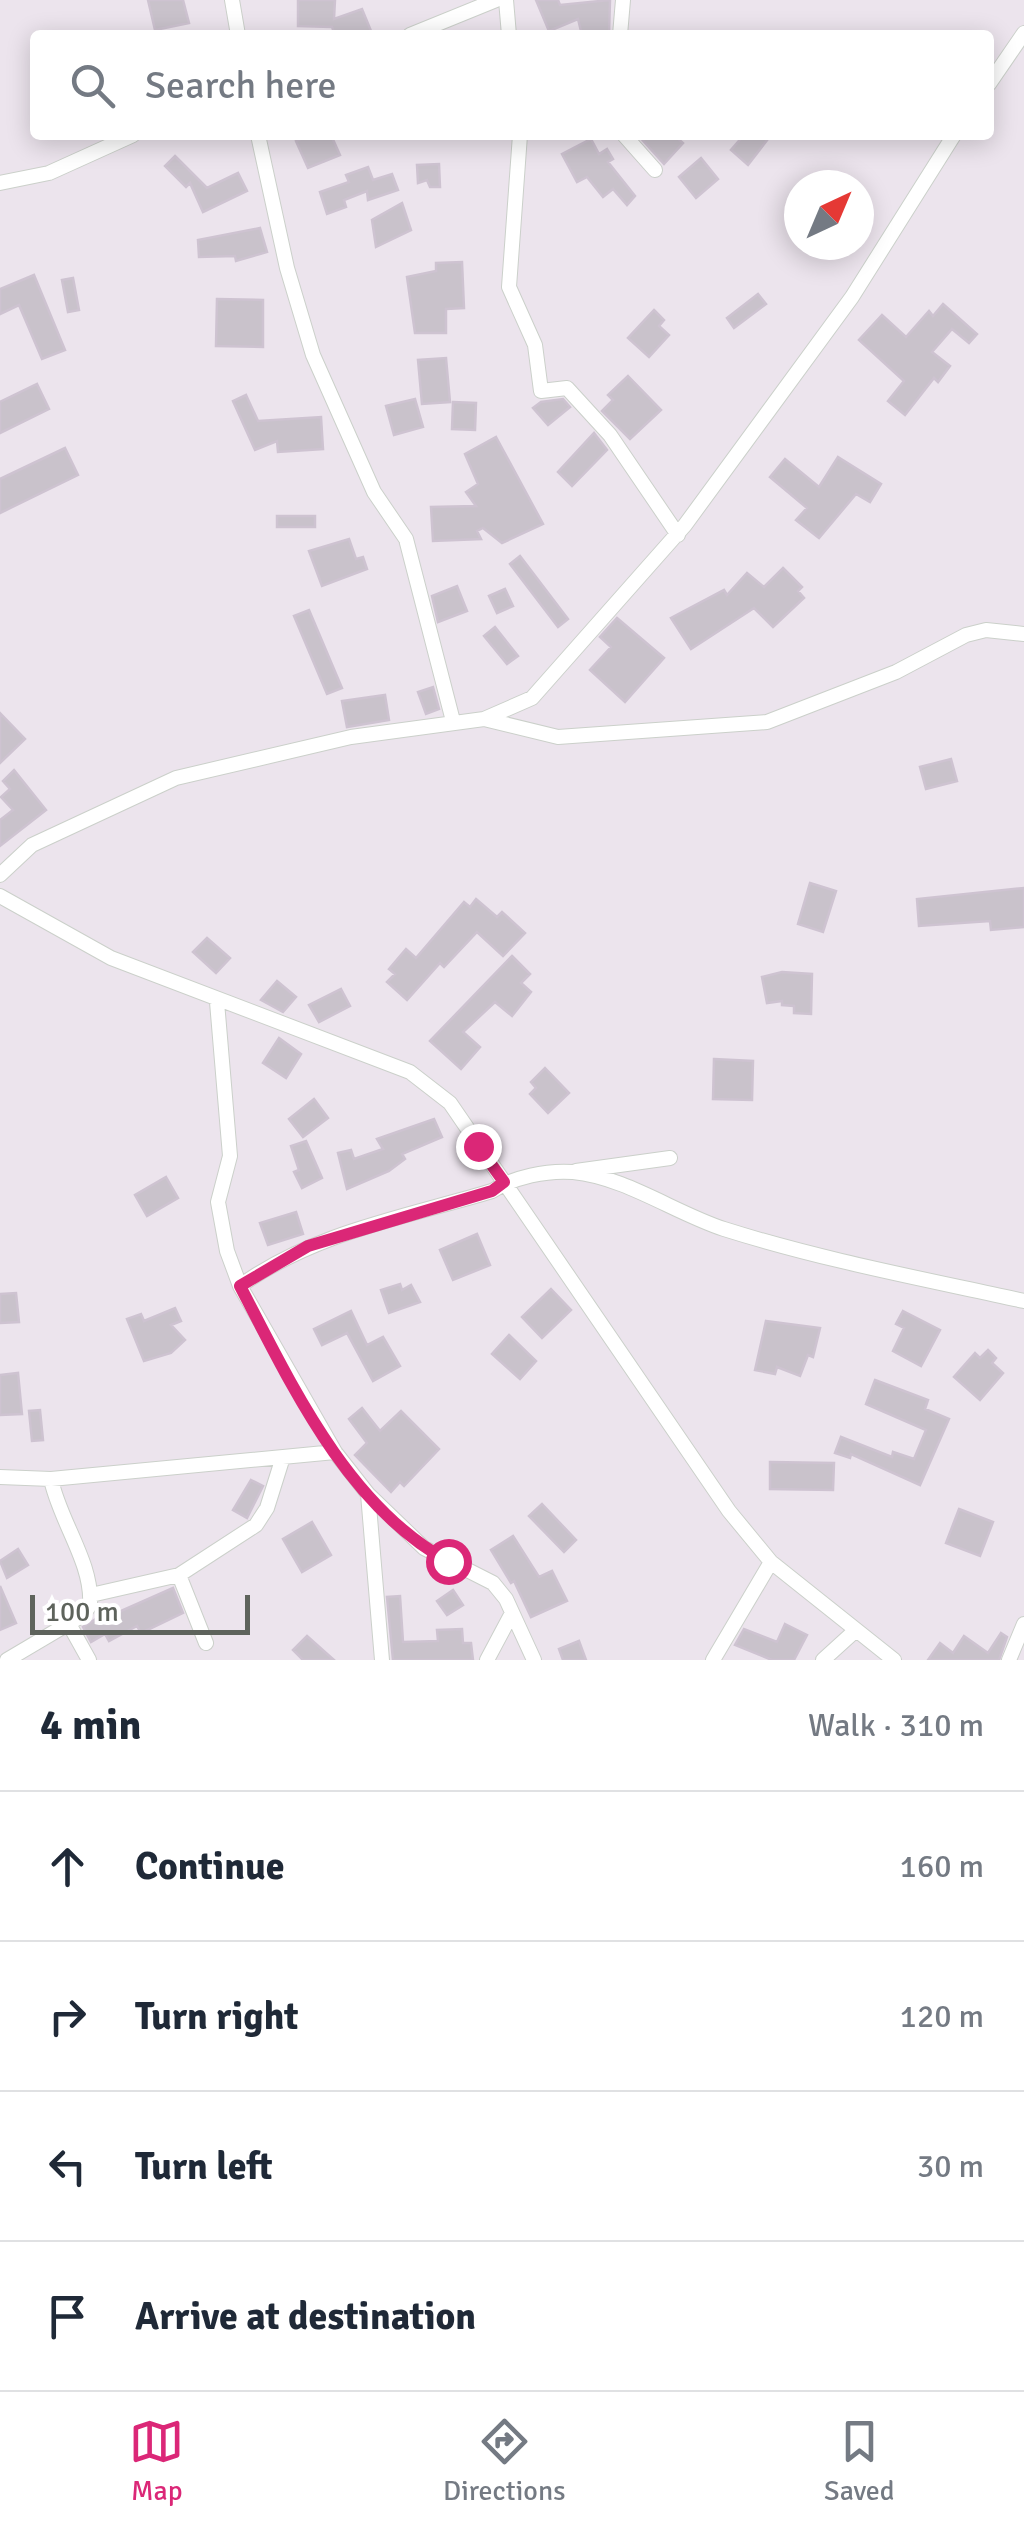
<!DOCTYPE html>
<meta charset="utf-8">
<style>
:root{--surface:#fff;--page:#f2f2f3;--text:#1f2937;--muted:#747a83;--line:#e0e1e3;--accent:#db2777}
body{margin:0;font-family:Signika,sans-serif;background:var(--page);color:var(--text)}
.compass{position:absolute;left:784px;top:170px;width:90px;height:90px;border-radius:50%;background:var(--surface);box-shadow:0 5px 25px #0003;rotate:44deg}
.scale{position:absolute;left:30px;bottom:25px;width:220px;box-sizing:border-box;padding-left:10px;border:5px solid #5e635c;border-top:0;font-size:28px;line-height:35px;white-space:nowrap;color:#5e635c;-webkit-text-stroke:8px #fff;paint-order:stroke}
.stop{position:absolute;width:30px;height:30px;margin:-22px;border:8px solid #db2777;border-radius:50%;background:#fff}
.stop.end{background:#db2777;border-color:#fff;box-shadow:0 2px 10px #0008}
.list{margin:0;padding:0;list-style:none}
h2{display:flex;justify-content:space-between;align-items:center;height:130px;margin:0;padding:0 40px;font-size:42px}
h2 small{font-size:32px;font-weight:400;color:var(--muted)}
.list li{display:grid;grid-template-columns:65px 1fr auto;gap:30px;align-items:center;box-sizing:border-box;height:150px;padding:0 40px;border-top:2px solid var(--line)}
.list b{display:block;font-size:38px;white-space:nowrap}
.list em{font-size:32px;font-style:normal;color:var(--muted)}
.icon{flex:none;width:55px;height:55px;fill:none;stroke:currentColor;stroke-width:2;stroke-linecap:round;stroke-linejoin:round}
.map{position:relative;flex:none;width:1024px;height:1660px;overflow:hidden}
.search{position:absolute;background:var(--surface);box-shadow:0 5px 25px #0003;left:30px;right:30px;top:30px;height:110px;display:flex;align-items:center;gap:25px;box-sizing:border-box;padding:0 35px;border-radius:10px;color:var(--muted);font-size:38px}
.sheet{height:730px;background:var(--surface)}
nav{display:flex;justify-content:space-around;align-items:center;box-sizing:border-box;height:140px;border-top:2px solid var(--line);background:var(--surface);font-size:28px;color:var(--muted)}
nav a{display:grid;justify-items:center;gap:5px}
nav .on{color:var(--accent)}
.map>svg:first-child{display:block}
.building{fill:#c9c2cb;stroke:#cec3d1;stroke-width:2.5}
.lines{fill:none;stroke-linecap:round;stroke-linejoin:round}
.minor-casing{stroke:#cbd0ca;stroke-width:16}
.minor{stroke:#fff;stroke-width:14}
.route{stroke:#db2777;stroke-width:12}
</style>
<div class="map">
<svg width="1024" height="1660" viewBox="0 0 1024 1660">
<rect width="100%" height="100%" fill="#ece4ed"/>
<!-- building -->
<path class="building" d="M148,0H183L189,23L155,30Z
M298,0H335L334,19L362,9L371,31L335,35L332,27L298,26Z
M536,0H558L560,5L610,0L609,35H582L578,19L549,31Z
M309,135H331L340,155L308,168L296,141Z
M638,135H674L683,143L664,164Z
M744,135H771L748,165L731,150Z
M591,139L599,154L607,149L613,159L608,162L635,196L627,205L613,189L603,197L587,177L577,182L562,154Z
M175,156L207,188L238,173L247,191L203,212L190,183L186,187L165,166Z
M701,158L718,179L696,198L679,177Z
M439,164L440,187H430L427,180L418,183L417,165Z
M368,167L373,180L392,174L398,190L368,200L367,191L344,200L346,207L327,214L320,192L349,182L346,175Z
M402,203L411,230L376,247L372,220Z
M260,228L267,252L236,261L235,256L199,257L198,240Z
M462,262L464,308L446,309V333H415L407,277L436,271V263Z
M34,275L65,350L42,359L19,305L0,314V289Z
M73,278L79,310L68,312L62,280Z
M758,294L766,304L734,328L727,318Z
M217,299L263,300V347L216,346Z
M943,304L977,334L969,343L952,329L932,352L950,366L938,382L934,378L905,415L888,401L904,381L859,340L882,315L906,337L929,311L933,316Z
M654,310L664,320L659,326L669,335L649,357L628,338Z
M446,358L450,402L422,404L418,360Z
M628,376L661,410L630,439L602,411L613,400L608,395Z
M37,384L49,409L0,433V402Z
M246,395L258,421L321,417L323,449L278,452L277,441L255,450L233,401Z
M415,399L423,427L394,435L386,406Z
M563,399L570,407L548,425L533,408L541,402Z
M453,402L476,403L475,430L452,429Z
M594,433L607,450L572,486L558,472Z
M496,437L543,524L502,543L483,528L477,531L481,539L433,541L431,507L476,506L466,492L478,484L465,454Z
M65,448L78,475L0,513V479Z
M838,457L881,484L870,502L856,494L819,538L796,520L807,508L770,477L785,459L819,487Z
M277,516H315V527H277Z
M349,539L356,559L363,557L367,569L322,586L309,551Z
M520,556L568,619L558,627L510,564Z
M783,568L802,587L798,591L804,598L773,627L754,608L691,649L671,618L724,590L727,595L747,573L764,587Z
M457,586L467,611L438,622L432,596Z
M505,589L513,606L497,613L489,596Z
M309,610L342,688L327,694L294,616Z
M617,618L664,658L625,702L590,670L611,647L600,637Z
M495,627L518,656L507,664L484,636Z
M433,687L439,709L426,714L418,692Z
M385,695L389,720L347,727L342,701Z
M0,713L25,739L0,763Z
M951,759L957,781L926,789L920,767Z
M14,770L46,810L0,846V820L13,810L1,797L10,789L3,781Z
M810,883L836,891L823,932L798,924Z
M1024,888V927L991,930L990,921L919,926L917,899Z
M476,899L497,917L502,912L525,933L503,956L477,932L444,967L440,963L407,1000L387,982L395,974L389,969L406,949L416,958L464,902L470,907Z
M207,938L230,958L216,973L193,952Z
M512,956L530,974L521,983L531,992L512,1016L495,1002L463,1032L480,1047L461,1069L430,1041Z
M782,972L812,974L811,1014L794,1013V1006L782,1005V1001L767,1003L762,977Z
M277,981L296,997L283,1012L261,1000Z
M341,989L350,1006L319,1022L309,1005Z
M279,1038L301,1054L286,1078L263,1063Z
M714,1059L753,1061L752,1100L713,1099Z
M545,1068L569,1093L548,1113L530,1094L536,1088L531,1082Z
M314,1099L328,1118L303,1137L289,1119Z
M434,1119L442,1137L402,1154L405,1159L389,1171L347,1189L338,1153L351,1150L354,1159L383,1149L377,1139Z
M306,1141L322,1178L302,1188L294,1172L299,1170L291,1146Z
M166,1177L178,1198L147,1216L135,1195Z
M296,1212L303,1234L268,1245L260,1223Z
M477,1234L490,1265L453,1280L440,1250Z
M400,1284L402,1290L411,1285L420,1302L389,1313L381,1290Z
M551,1289L571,1310L542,1338L522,1317Z
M16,1293L19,1322L0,1323V1294Z
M175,1308L181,1321L171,1325L185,1340L171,1353L144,1361L127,1319L141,1314L144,1321Z
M351,1311L367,1345L383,1337L400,1366L373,1381L347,1333L322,1345L314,1329Z
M903,1311L940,1330L921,1366L893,1351L904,1328L896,1324Z
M766,1321L820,1328L813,1357L808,1355L800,1376L777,1367L775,1374L755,1370Z
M509,1335L536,1361L520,1379L492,1354Z
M988,1350L996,1358L992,1363L1003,1373L980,1400L954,1377L975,1353L980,1358Z
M18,1373L22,1414L0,1415V1375Z
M875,1380L928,1400L925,1409L949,1419L920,1485L851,1454L850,1458L835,1453L841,1437L892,1457L893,1452L914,1459L926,1430L866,1404Z
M362,1408L380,1431L401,1411L439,1449L404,1486L400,1482L391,1492L355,1455L367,1443L349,1419Z
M40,1410L43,1440L32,1441L29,1411Z
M770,1462L834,1463L833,1490L770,1489Z
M251,1480L263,1486L247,1518L233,1510Z
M542,1504L576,1540L564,1552L529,1516Z
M959,1509L993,1522L980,1556L946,1543Z
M312,1522L331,1555L302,1572L283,1539Z
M513,1536L539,1577L552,1571L567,1601L531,1617L514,1581L511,1583L491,1550Z
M18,1549L28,1565L7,1578L0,1561Z
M0,1586L16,1623L0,1630Z
M173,1588L183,1613L141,1633L137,1626L109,1641L105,1634L91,1642L83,1627L110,1610L112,1615Z
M453,1590L463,1605L447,1615L437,1601Z
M400,1596L403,1642L438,1641L437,1630L462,1629L463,1643H471L473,1660H393L387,1597Z
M785,1624L807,1635L794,1660H772L735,1645L744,1629L777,1642Z
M1001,1633L1007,1637L999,1660H928L940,1643L953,1653L964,1636L988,1653Z
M307,1636L334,1660H303L293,1650Z
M579,1641L586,1660H563L559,1649Z"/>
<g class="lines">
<!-- minor casing -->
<g class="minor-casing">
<path id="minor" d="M232,0L238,35
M506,0L509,35
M410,35L496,0
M620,35L623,0
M989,84L1024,33
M258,135L287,268L313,355L374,492L406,539L453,721
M520,135L509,287L535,345L541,391L567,388L610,435L678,535
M624,135L655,170
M0,183L49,173L133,135
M484,719L558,737L767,722L896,672L966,635L986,630L1024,634
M0,875L32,845L176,778L351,737L484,719L532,698L685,525L852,297L954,135
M0,896L111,958L410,1072L450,1103L729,1511L771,1562L894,1660
M217,1002L230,1156L218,1202L227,1251L240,1286L335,1452L368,1494L424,1548L493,1583L506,1599L534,1660
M576,1171L670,1158
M240,1286C315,1232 406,1217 492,1191C514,1177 547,1170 573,1172C625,1177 675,1213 724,1229C822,1260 924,1279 1024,1301
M0,1477L51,1479L335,1452
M368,1494L382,1660
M91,1595L179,1575
M69,1624L89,1660
M206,1643L179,1575L256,1525L267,1508L283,1457
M7,1660L83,1615L90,1605C93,1563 59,1520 51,1479
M487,1660L512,1613
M713,1660L771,1562
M823,1660L856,1630
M1009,1660L1024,1624"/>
</g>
<!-- minor -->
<use href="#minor" class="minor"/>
</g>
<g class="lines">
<!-- route -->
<path class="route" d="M448,1561C347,1506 291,1384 240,1286L308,1246L492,1191L504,1182L478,1146"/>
</g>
</svg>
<svg class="compass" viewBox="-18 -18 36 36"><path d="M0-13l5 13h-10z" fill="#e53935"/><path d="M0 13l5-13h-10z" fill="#747a83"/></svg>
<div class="scale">100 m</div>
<div class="stop" style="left:448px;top:1561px"></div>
<div class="stop end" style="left:478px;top:1146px"></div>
<div class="search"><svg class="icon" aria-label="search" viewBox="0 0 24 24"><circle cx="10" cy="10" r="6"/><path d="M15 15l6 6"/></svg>Search here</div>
</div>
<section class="sheet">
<h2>4 min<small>Walk · 310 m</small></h2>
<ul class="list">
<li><svg class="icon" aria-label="ahead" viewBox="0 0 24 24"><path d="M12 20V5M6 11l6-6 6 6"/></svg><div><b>Continue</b></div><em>160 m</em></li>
<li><svg class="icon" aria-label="right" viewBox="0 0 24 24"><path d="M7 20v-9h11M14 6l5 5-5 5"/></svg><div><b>Turn right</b></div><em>120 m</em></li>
<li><svg class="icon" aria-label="left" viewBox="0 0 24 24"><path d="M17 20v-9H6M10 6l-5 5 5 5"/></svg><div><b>Turn left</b></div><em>30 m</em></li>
<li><svg class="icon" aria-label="arrive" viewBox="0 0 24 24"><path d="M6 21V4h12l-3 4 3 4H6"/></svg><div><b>Arrive at destination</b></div></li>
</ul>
</section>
<nav>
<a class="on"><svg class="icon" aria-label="map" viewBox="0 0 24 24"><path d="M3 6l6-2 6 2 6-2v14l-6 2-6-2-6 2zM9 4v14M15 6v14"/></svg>Map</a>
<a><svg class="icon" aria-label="directions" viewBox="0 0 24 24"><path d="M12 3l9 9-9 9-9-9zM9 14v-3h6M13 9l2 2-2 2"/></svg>Directions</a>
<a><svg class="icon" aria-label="saved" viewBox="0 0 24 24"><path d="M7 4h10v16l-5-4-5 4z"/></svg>Saved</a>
</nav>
